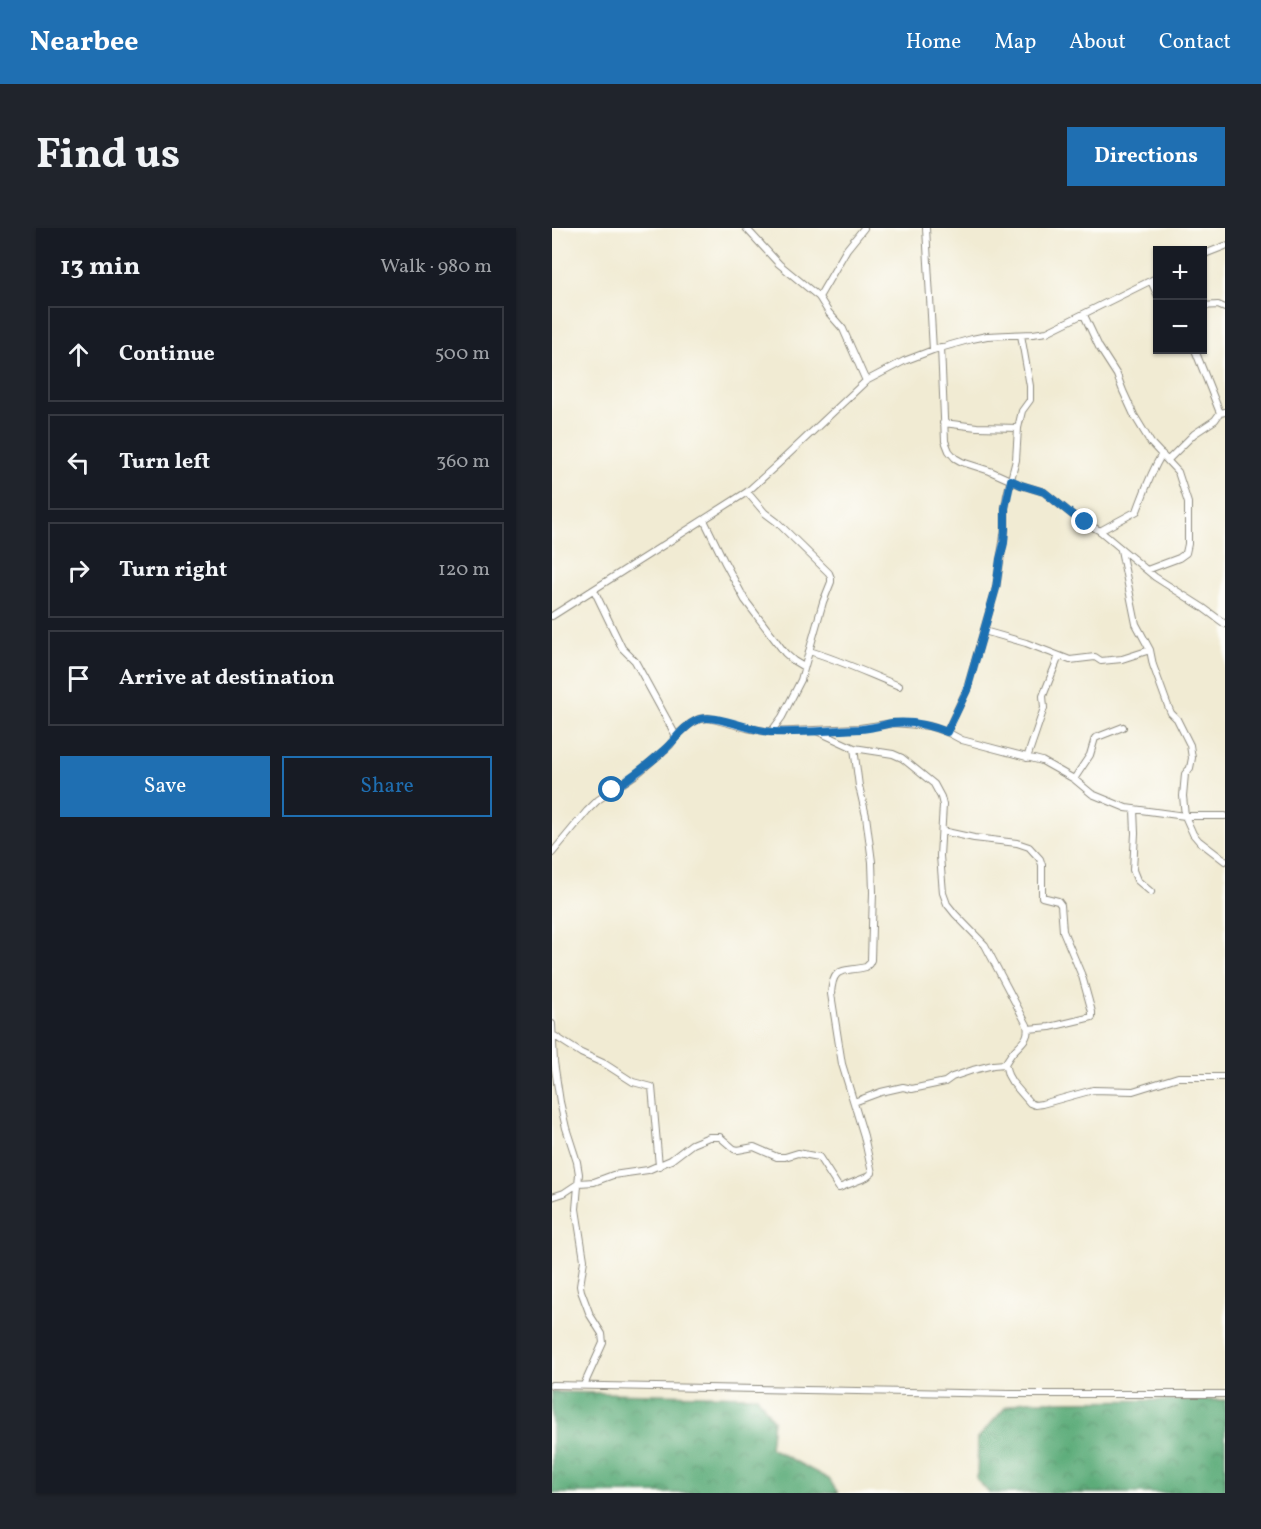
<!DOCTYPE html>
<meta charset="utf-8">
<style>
:root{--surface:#171b24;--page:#20242c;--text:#f1f3f6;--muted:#9ea1a6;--line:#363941;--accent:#1f6fb2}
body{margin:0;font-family:Vollkorn,serif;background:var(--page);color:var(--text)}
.controls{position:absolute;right:18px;top:18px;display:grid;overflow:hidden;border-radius:0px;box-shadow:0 2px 4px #0004}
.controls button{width:54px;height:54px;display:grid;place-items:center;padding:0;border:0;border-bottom:2px solid var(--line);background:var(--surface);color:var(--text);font:30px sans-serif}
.stop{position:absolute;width:18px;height:18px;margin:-14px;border:4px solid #1f6fb2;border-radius:50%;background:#fff}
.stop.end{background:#1f6fb2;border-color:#fff;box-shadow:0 2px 6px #0008}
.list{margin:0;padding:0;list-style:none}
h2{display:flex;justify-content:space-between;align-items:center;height:78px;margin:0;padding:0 24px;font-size:26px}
h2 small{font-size:20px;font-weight:400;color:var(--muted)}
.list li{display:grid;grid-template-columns:39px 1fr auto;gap:18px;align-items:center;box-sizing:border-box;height:96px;margin:0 12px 12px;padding:0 12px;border:2px solid var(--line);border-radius:0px}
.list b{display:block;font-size:22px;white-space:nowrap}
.list em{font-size:20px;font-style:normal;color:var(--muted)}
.actions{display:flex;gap:12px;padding:18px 24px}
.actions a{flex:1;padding:14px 0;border:2px solid var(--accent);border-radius:0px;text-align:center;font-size:21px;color:var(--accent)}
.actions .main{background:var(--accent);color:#fff}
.icon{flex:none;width:33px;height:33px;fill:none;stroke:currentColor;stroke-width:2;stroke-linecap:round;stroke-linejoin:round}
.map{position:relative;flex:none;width:673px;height:1265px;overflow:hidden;border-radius:0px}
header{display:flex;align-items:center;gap:36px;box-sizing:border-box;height:84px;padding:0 30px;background:var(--accent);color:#fff}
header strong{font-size:28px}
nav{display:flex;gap:33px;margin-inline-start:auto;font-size:21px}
.intro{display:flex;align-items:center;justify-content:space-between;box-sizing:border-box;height:144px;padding:0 36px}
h1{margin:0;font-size:42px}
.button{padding:15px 27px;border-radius:0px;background:var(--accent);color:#fff;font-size:21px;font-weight:700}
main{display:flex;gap:36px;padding:0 36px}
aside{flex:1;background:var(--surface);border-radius:0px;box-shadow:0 2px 4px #0004}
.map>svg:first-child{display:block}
.forest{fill:url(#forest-crowns);stroke:#446c52;stroke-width:1.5}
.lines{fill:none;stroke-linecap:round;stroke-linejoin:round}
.minor-casing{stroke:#8e8b7f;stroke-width:8}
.minor{stroke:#fff;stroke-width:6}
.route{stroke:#1f6fb2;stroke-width:8}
</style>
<header>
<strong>Nearbee</strong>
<nav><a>Home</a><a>Map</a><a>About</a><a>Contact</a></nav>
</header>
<div class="intro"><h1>Find us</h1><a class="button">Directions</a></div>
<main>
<aside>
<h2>13 min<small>Walk · 980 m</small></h2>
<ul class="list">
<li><svg class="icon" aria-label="ahead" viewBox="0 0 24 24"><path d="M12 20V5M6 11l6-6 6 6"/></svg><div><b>Continue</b></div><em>500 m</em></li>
<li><svg class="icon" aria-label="left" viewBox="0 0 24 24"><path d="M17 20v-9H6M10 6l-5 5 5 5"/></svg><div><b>Turn left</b></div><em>360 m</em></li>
<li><svg class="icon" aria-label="right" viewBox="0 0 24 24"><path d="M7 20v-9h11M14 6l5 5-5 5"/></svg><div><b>Turn right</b></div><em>120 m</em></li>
<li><svg class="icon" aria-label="arrive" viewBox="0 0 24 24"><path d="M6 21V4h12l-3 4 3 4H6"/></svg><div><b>Arrive at destination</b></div></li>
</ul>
<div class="actions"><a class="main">Save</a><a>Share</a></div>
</aside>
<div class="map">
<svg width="673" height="1265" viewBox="0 0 673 1265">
<defs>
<pattern id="forest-crowns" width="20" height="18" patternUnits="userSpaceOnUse" patternTransform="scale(1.5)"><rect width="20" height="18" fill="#5cac79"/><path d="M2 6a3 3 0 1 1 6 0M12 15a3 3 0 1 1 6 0" fill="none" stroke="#4c8c63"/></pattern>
</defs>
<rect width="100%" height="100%" fill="#fdfcf7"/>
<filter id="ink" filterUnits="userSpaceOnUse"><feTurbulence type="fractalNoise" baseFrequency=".0167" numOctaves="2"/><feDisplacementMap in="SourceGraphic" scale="12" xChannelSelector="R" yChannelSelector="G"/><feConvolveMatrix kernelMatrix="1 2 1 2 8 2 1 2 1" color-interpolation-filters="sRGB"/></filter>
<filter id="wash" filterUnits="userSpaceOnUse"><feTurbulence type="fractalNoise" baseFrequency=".008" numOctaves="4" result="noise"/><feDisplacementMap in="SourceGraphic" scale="24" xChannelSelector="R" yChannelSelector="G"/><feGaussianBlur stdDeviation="1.35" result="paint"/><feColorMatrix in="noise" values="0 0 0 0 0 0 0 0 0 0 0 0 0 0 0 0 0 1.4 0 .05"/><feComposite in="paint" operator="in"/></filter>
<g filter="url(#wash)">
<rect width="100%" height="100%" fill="#f1ebd3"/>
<!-- forest -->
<path class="forest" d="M0,1164L205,1168L221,1192L218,1220L277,1251L286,1265H0Z
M673,1172V1265H437L425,1252L426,1210L453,1180L471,1173Z"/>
</g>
<g filter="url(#ink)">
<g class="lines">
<!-- minor casing -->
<g class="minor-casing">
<path id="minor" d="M194,0L227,36L267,69L277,85L291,101L314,153
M374,0L381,122
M650,27L673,18
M599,53L606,68
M267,69L295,21L312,0
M650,78L666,77L673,80
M532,87L547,119L565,147L571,163L582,187L599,215L626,244L636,275V316L634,325L627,330L595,342
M389,119L393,213L397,223L403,230L410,234L438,243L469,257L492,264L522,288L548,303L603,349L650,379L673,396
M643,122L668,185
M391,195L425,199L466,200
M616,232L642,206L663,192L668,185L673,184
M195,264L213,285L225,294L277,345L279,350V354L271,374L249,452L230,489L219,504
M152,292L172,333L193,372L233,425L242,433L252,439
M548,303L585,283C593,262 598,246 610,226
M569,322L584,396L598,422L601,437L616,478L619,485L625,491L638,517L640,530L638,540L633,546L631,568L633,588L641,606L647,613L673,633
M42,362L70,420L83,433L124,508
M0,388L195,264L226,236L314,153L352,133L381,122L420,111L435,108L481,106L495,104L606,49
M432,403L474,415L518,432L543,429L549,433L570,431L598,422
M257,423C288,432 317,446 347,458
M265,503L302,520L341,526L350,530L382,556L389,569L391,577L388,628L391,665L395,676L403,686L433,717L475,797C478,810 470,814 462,823C459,826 456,831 453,836L456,847L460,854L478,875L483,877L490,876L541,862L581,863L626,849H673
M395,504L415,461L444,360L453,301V280L455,267L464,232L466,200L470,183L478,172V158L469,107
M475,530L492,480L491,468L507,428
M522,551L538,527L543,510L571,499
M582,581L583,605L581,642L585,652L599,664
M390,603L422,610L465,615L477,619L488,631L490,637V669L506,673L509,677L511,703L530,748L540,784V789L498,799L476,801
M0,625L35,583L46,572L86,545L118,517L124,508L138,496L147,491L157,490L195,500L219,504L308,500L342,495L377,498L395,504L410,512L490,533L522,551L540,566L574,580L633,588H673
M0,796L2,834L8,874L14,900L25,934L27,946L24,981L32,1032L28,1058L29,1063L38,1087L50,1106L51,1115L32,1157
M1,807L29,825L53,836L81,854L100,859L107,938
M302,874L329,864L351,859L360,861L393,854L400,849L421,842L441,837L453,836
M0,969L12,965L27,955L42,954L61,947L96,942L119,932L140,916L157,909H168L182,921L186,922L202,919L225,929H233L246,925L267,929L287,960L315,949L320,945L312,908L290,836L279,766C281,736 292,745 314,739L317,736L319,732L321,664L320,634L314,588L307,558L302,520
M0,1157L458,1166H673"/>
</g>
<!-- minor -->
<use href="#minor" class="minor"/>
</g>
</g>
<g class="lines" filter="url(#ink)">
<!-- route -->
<path class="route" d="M60,562C78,550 95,538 111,523C123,513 130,499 145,492C162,484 199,504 221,504C250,505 280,502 309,501C320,500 330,497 340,495C358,493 378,497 395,504L415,462L444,360L448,331L452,315L453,301V280L459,252L469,257L492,264L522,288L533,294"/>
</g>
</svg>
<div class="controls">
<button>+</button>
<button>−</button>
</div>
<div class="stop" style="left:60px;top:562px"></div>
<div class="stop end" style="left:533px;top:294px"></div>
</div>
</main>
